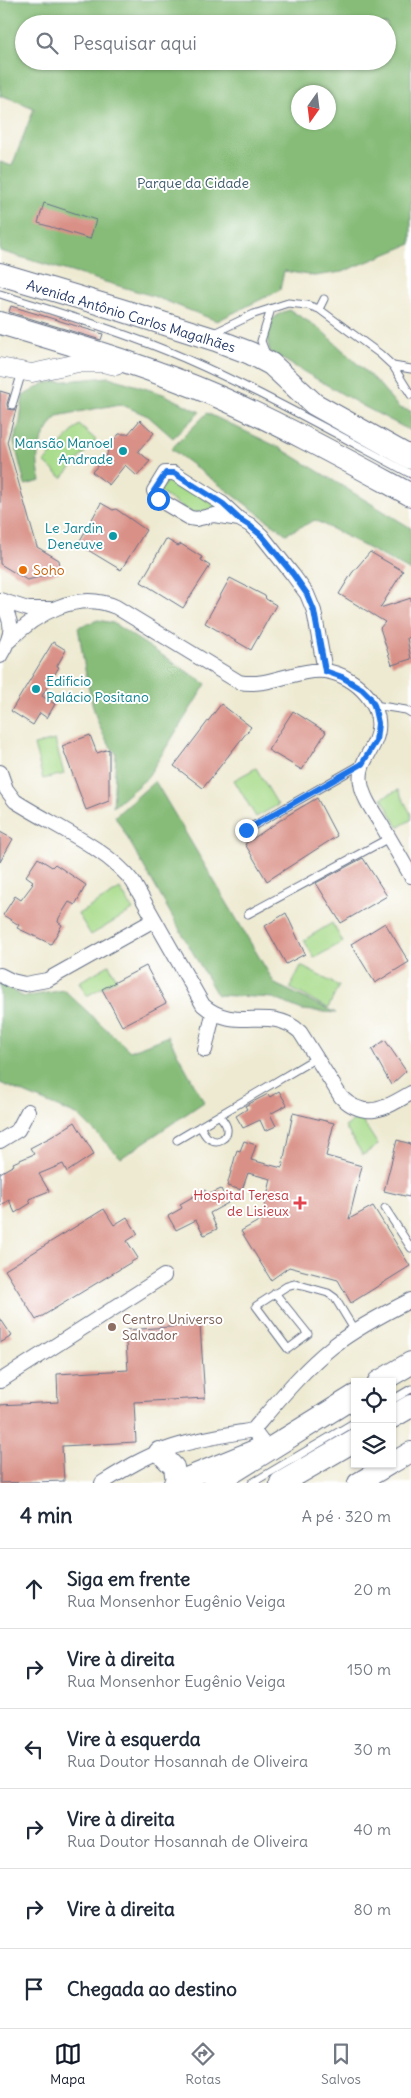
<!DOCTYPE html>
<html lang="pt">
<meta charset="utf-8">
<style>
:root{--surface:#fff;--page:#f2f2f3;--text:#1f2937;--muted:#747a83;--line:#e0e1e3;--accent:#111827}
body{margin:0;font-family:Delius,sans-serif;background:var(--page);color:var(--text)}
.controls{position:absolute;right:15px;bottom:15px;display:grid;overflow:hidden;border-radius:0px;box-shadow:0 1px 4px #0004}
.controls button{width:45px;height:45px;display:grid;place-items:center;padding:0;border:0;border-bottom:1px solid var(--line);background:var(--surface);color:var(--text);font:25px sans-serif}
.compass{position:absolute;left:291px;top:85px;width:45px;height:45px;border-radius:50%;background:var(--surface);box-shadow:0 1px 4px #0004;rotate:194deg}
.stop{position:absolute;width:15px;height:15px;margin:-11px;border:4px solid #1a73e8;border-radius:50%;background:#fff}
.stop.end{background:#1a73e8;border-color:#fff;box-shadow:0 1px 5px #0008}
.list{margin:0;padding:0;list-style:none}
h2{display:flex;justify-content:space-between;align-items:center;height:65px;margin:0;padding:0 20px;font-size:21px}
h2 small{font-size:16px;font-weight:400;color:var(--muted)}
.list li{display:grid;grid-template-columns:32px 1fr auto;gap:15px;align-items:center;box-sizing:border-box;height:80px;padding:0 20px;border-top:1px solid var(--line)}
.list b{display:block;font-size:19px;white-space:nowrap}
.list p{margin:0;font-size:16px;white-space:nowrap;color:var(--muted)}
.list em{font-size:16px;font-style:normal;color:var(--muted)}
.icon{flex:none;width:28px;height:28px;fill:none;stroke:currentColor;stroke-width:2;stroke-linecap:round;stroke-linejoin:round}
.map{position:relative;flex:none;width:411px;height:1483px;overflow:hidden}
.search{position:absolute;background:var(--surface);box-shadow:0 1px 4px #0004;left:15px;right:15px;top:15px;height:55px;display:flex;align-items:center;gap:12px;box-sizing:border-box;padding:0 18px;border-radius:28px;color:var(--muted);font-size:19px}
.sheet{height:545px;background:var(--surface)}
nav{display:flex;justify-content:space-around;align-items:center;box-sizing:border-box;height:70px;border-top:1px solid var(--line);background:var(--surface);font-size:14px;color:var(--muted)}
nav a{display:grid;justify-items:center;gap:2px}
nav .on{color:var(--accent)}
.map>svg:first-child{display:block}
.green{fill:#a9dc8c;stroke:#628675}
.forest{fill:#86bc78;stroke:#50766b;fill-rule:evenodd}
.building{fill:#d99187}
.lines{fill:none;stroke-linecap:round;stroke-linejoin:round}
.service-casing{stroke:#657087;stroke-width:9}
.minor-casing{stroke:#657087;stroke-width:16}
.tertiary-casing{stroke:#657087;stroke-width:19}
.secondary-casing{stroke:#657087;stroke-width:22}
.primary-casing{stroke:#657087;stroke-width:24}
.service{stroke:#fff;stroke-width:7}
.minor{stroke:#fff;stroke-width:14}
.tertiary{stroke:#fff;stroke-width:18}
.secondary{stroke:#fff;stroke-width:20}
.primary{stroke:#fff;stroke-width:22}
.route{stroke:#1a73e8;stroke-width:6}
.culture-dot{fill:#0f9aa8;stroke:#fff;stroke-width:2}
.food-dot{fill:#e8710a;stroke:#fff;stroke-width:2}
.health-dot{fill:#e0444e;stroke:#fff;stroke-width:2}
.education-dot{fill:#8d6e63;stroke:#fff;stroke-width:2}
.labels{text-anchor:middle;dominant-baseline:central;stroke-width:4;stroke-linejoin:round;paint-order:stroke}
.park-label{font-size:14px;fill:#3e5a6a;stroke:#fff}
.street-label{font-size:14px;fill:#1b2f5e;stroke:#fff}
.culture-label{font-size:14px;fill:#0d838f;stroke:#fff;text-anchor:end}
.food-label{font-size:14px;fill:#c56008;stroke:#fff;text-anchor:start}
.health-label{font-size:14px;fill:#be3a42;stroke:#fff;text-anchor:end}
.education-label{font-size:14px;fill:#785e54;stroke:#fff;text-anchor:start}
</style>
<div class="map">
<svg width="411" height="1483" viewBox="0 0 411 1483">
<rect width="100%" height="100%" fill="#fff"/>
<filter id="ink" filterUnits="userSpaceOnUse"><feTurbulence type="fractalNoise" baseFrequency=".02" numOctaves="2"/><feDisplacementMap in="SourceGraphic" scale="10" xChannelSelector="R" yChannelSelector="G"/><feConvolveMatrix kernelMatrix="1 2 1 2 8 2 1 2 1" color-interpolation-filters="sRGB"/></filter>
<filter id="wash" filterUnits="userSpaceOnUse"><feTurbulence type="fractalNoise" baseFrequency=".0096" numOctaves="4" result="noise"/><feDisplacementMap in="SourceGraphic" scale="20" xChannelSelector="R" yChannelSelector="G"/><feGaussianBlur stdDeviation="1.12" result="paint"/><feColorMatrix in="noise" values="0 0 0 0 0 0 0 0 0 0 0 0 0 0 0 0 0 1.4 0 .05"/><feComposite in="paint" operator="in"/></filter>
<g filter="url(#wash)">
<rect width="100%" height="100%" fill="#eeead2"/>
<!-- green -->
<path class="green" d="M79,425L96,440L62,478L44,462Z
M171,476L216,506L214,510L192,513L162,494L160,490Z
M55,740L64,774L43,779L34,745Z
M256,768L278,805L256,817L234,780Z
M398,790L411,814V820L398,827L382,798Z
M120,889L133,910L91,935L78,914Z
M332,923L343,942L314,958L304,940Z
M109,965L117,979L87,996L79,982Z
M301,966L339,986L328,1008L290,988Z
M360,1117L378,1145L363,1155L345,1127Z"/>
<!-- forest -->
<path class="forest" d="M0,0H411V244L342,272L314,276L284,271L280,290L217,321L153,296L0,251V162L12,166L34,108L1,95L0,97ZM24,24H387V61H24ZM298,92H328V122H298Z
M290,310L319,328L380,385L399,408L411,411V431L363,406L270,352C264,332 268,315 290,310Z
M109,377L163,394L200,412L173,438L148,416L120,404L57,416C40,441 33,450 41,481L25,485L14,441L20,422L23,396L45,383Z
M207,413L280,448L411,528V571L315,520L286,534L171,449Z
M98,620L113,623L206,684L147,778L113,807L116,753C90,727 85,664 78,627Z
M155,781L275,984L336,1013L302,1010L273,998L217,995L115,816Z
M0,983L24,997L64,990L130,1051L168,1036L204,1102L121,1158L79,1116L0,1083Z"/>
<g id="blocks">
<!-- building -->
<path class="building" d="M44,203L96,220L90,239L38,223Z
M11,306L103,334L101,340L9,312Z
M0,391L10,394L7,404L8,409L14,410L17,406L7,442L37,547L59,560L61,572L27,580L0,564Z
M140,420L154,433L138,451L150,461L137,476L125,465L109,485L92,472L107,455L108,447L119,434H128Z
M101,503L113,510L116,509L146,530L121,570L78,544Z
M166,539L178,546L181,544L202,557L201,560L210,566L183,608L141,582Z
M370,552L403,571L380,608L411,598V637L407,638L411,659L392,665L380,628L385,622L339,594L352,573Z
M230,578L265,596L266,599L276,605L251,650L205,623Z
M53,642L66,650L57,666L59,667L42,696L55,704L47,718L40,713L33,725L11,711Z
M221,704L251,727L203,788L174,766Z
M293,711L326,732L302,770L268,750Z
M90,735L97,753L109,749V801L86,810L62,746Z
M317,798L337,836L267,881L245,844L288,815Z
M0,832L13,839L0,862Z
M38,858L52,867L55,864L86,885L75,905L69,902L59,918L58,922L62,925L51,944L17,928L19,925L3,915L15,896L21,900L33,884L31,883L33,881L26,876Z
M363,858L387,896L341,923L316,883Z
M286,913L305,954L286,964L265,926Z
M385,923L409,962L375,983L351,944Z
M146,966L166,1003L122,1026L102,989Z
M385,1040L406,1071L391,1085L372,1050Z
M279,1091L287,1105L270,1114L276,1126L265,1131L260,1120L243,1128L236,1116L247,1109L245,1106L268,1094L270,1097Z
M293,1113L334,1123L326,1156L362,1166L349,1219L373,1206L410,1266L351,1303L338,1280L289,1267L271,1280L241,1231L262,1219L271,1179L248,1173L242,1190L227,1186L237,1150L240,1151L244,1141L256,1145L251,1160L282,1168Z
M75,1122L94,1154L67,1172L63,1164L39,1174L49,1191L29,1199L31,1203L15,1213L9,1200L0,1206V1173L14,1165L13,1163L34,1154L30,1148L51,1137Z
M397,1140L411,1144V1190L409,1197L384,1191Z
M221,1189L228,1203L210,1213L217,1229L204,1235L196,1220L176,1230L168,1216L182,1208L180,1204L205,1190L208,1195Z
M104,1209L114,1225L127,1217L138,1234L127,1241L138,1258L36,1320L5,1270Z
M0,1318L12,1336L0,1343Z
M200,1325L205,1398L134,1402L136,1442L62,1446L64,1481L0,1483V1405L58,1402L57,1374L128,1370L125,1330Z"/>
</g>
</g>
<g filter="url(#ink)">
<use href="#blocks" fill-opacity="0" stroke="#657087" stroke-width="1"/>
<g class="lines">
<!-- service casing -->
<g class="service-casing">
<path id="service" d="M0,294C62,314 124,332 184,358C262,392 336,434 411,474
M319,309L324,299
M214,333L254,314L288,303L307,305L319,309L380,354L393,366L411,395
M266,354L261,341L271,309
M393,366L411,369
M12,405L22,372
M374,705L406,710L411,713
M246,830L362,764
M248,914L389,838
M200,1126C203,1131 205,1137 210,1139C218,1144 228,1138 227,1129C227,1124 222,1119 219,1115
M177,1140L316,1058
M385,1208L411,1248
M275,1293L308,1334L288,1349L256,1306L287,1286L294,1284L303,1286L328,1293L335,1298L355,1331
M392,1400L411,1389
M252,1483L355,1422"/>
</g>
<!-- minor casing -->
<g class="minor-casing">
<path id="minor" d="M239,519L214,515L196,519L190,518L158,499L154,491L165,473H174L223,504L239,519L250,525L262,536L293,575L307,594L314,611L325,671
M0,600C14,623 14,633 0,656
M0,600L28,609H50
M9,641C36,613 78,590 116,607L239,682C270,688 296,668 325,671C356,675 389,708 375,741C369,756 358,765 361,783C363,798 373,811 381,824C391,841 401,858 411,876
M0,772L6,789L15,801C52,825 107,848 133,882L203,1005C236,1034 270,1004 300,1032L341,1097C366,1121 386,1108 411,1093
M0,975L12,981L25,984L47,980L154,920
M205,1050L213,1014
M0,1141L18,1130L28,1111
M0,1381L164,1276
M253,1430C278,1401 302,1371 332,1347C355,1329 385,1313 411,1300
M102,1483C123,1470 144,1457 167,1449C192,1440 226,1435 253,1430L265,1446"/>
</g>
<!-- tertiary casing -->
<g class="tertiary-casing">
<path id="tertiary" d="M0,367L32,373L78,363H102L116,366"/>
</g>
<!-- secondary casing -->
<g class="secondary-casing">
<path id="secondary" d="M159,1452L174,1467L176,1482
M392,1463L411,1452
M174,1483L255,1450
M358,1483L390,1464"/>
</g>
<!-- primary casing -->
<g class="primary-casing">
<path id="primary" d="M0,274L121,310L216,340L250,353L271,364L314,404L411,458
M0,323C74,345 148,366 219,397C285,426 348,461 411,495
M379,1382L411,1363
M392,1417L411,1406
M215,1483L355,1396
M281,1483L355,1440"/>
</g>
<!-- service -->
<use href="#service" class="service"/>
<!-- minor -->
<use href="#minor" class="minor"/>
<!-- tertiary -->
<use href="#tertiary" class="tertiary"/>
<!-- secondary -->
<use href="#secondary" class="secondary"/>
<!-- primary -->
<use href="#primary" class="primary"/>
</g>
</g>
<g class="lines" filter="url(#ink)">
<!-- route -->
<path class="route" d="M158,499L154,491L166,473H174L223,504L239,519L250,526L262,536L293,574L307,594L314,611L325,671L342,677L362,689L369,696L374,705L378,723L376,741L362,764L246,830"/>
</g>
<!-- markers -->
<g class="culture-dot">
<circle cx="123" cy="451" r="5"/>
<circle cx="113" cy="536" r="5"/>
<circle cx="36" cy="689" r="5"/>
</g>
<circle class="food-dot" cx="23" cy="570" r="5"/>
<path class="health-dot" d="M297.5 1195.5h5v5h5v5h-5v5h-5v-5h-5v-5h5z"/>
<circle class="education-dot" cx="112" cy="1327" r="5"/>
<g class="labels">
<!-- park labels -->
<g class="park-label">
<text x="193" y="183">Parque da Cidade</text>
</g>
<!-- street labels -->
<g class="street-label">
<text transform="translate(131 316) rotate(17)">Avenida Antônio Carlos Magalhães</text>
</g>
<!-- culture labels -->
<g class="culture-label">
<text x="113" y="443">Mansão Manoel<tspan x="113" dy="16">Andrade</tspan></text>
<text x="103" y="528">Le Jardin<tspan x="103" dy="16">Deneuve</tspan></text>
<text x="46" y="681" text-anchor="start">Edificio<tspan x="46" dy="16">Palácio Positano</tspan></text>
</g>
<!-- food labels -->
<g class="food-label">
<text x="33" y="570">Soho</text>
</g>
<!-- health labels -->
<g class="health-label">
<text x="289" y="1195">Hospital Teresa<tspan x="289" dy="16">de Lisieux</tspan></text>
</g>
<!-- education labels -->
<g class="education-label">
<text x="122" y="1319">Centro Universo<tspan x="122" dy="16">Salvador</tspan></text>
</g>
</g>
</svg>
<div class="controls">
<button><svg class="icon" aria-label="locate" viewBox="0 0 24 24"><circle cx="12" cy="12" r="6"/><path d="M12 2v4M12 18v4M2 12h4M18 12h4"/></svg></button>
<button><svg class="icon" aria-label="layers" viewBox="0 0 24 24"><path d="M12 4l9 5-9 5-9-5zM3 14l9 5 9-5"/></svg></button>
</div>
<svg class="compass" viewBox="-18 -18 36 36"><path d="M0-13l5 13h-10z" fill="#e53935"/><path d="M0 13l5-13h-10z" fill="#747a83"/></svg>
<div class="stop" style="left:158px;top:499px"></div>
<div class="stop end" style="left:246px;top:830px"></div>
<div class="search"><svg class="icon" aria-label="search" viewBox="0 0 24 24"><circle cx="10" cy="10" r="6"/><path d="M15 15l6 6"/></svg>Pesquisar aqui</div>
</div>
<section class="sheet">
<h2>4 min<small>A pé · 320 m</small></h2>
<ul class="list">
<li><svg class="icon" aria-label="ahead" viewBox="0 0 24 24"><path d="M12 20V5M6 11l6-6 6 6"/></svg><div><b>Siga em frente</b><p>Rua Monsenhor Eugênio Veiga</p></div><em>20 m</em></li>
<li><svg class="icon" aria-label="right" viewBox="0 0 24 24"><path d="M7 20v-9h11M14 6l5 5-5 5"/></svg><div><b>Vire à direita</b><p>Rua Monsenhor Eugênio Veiga</p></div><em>150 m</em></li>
<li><svg class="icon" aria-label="left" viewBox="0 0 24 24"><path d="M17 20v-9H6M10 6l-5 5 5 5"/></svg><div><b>Vire à esquerda</b><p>Rua Doutor Hosannah de Oliveira</p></div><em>30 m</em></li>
<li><svg class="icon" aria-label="right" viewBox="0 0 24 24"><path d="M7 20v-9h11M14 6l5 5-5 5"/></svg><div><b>Vire à direita</b><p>Rua Doutor Hosannah de Oliveira</p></div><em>40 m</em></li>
<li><svg class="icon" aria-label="right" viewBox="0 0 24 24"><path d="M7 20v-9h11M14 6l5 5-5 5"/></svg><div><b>Vire à direita</b></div><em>80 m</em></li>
<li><svg class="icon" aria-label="arrive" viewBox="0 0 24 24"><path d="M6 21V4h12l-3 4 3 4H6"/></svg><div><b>Chegada ao destino</b></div></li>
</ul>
</section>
<nav>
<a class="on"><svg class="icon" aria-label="map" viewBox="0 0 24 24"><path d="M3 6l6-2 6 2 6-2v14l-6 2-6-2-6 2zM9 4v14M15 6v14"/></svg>Mapa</a>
<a><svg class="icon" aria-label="directions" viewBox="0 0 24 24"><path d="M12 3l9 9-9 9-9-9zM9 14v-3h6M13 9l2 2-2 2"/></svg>Rotas</a>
<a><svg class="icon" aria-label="saved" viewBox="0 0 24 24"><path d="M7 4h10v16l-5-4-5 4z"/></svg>Salvos</a>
</nav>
